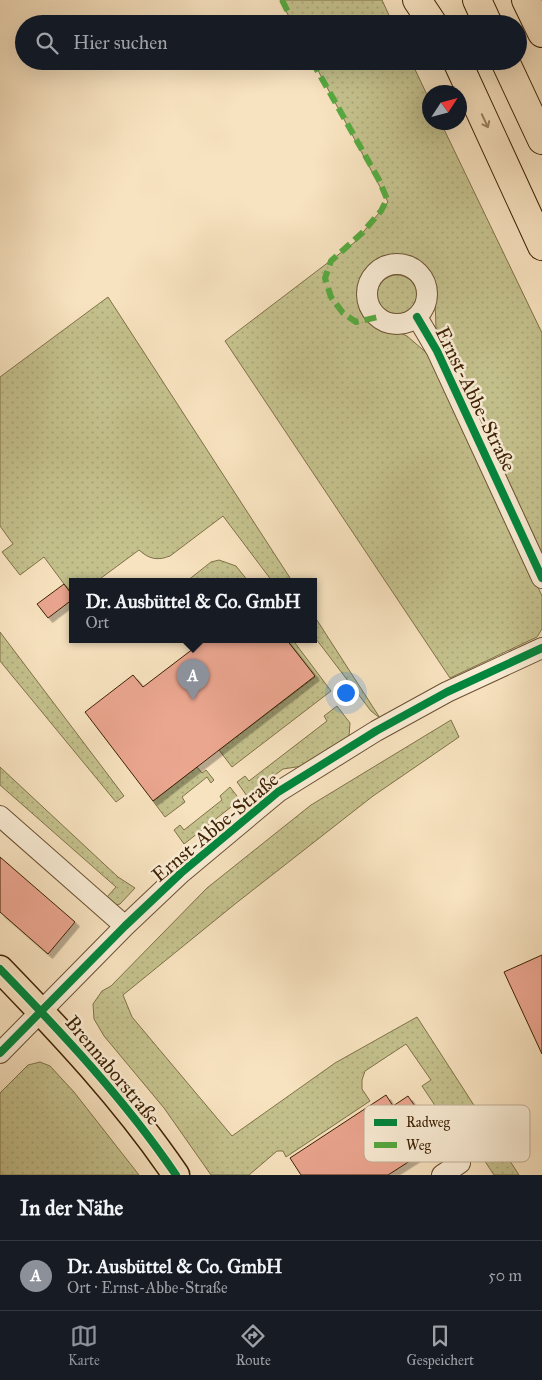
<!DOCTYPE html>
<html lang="de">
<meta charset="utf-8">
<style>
:root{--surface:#171b24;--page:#20242c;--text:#f1f3f6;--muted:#9ea1a6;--line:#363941;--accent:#8c9099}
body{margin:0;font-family:"IM FELL Great Primer",serif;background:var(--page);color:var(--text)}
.compass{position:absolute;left:422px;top:85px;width:45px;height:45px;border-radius:50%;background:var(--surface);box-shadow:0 5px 20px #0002;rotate:54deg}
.you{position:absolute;left:345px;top:692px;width:18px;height:18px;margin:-12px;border:4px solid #fff;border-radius:50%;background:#1a73e8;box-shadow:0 0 0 8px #1a73e833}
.badge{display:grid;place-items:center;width:32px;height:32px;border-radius:50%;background:var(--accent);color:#fff;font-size:16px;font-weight:700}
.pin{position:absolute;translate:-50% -41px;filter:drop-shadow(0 1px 2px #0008)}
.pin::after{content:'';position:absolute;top:26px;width:18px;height:15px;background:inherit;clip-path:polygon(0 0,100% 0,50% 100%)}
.popup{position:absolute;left:69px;top:578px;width:248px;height:65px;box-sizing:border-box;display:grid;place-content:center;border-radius:0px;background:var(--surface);filter:drop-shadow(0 1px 4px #0005);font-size:16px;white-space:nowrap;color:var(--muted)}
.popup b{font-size:19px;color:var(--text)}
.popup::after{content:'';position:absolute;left:50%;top:100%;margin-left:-10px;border:10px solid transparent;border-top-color:var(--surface)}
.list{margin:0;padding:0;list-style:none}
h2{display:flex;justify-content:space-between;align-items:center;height:65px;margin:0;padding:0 20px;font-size:21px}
h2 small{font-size:16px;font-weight:400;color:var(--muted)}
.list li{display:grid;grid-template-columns:32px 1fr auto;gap:15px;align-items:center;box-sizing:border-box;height:70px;padding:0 20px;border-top:1px solid var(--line)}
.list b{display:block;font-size:19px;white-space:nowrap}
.list p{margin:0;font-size:16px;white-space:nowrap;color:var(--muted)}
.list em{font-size:16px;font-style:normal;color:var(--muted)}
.icon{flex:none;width:28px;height:28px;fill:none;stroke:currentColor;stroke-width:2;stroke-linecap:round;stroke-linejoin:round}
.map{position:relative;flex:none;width:542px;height:1175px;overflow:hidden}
.search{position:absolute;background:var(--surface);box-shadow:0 5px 20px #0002;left:15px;right:15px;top:15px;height:55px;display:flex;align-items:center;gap:12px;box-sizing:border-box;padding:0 18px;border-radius:28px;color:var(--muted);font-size:19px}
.sheet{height:135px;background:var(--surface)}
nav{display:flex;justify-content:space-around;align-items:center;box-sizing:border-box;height:70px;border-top:1px solid var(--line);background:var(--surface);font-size:14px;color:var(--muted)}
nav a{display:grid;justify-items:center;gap:2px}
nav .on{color:var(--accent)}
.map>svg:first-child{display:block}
.grass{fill:url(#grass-dots);stroke:#807248}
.building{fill:#eba690;stroke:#3d2204;filter:url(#shadow)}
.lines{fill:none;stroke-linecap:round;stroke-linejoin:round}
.minor-casing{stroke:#6c5233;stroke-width:22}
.major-casing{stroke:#3d2204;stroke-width:29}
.highway-casing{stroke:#3d2204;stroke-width:30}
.minor{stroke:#faedd6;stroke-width:20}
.major{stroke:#f8e3c0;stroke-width:26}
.highway{stroke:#f8e3c0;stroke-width:28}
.quiet{stroke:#55aa40;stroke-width:6;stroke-dasharray:12 6;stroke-linecap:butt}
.cycleway-casing{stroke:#faedd6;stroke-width:11}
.cycleway{stroke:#00873e;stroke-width:8}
.oneway{stroke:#9a8262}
.labels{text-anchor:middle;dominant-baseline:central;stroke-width:5;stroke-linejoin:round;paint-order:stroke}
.street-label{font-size:20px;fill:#3d2204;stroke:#faedd6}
.key{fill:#faedd6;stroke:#c1b097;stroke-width:1}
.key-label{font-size:14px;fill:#3d2204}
</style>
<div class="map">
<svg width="542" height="1175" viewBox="0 0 542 1175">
<defs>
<pattern id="grass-dots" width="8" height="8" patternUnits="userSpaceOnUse" patternTransform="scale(1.25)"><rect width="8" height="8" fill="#c4c18d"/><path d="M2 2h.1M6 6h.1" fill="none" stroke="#a9a678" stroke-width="1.8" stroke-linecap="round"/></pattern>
<filter id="shadow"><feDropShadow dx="4.5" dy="4.5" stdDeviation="0" flood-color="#0004"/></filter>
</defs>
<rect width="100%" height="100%" fill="#f8e3c0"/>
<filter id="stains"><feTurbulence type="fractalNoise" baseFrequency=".004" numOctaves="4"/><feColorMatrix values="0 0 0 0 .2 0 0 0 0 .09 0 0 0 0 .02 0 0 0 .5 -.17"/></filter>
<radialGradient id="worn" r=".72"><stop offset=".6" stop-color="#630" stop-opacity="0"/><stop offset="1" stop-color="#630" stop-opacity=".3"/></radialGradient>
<!-- grass -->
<path class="grass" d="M280,0H382L393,24H293Z
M313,61H411L429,99L430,122L441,123L542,333V554L436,328L435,300L427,274L406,258L382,259L366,273L358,295L367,319L407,336L429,355L455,404L542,596V629L537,637L450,678L225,341L355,242L388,202Z
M377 295a20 20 0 1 1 40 0a20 20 0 1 1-40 0Z
M108,297L292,581H272L223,516L170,556C157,561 149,559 139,550L97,581H73V596L44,557L20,575L2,552L13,544L0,526V377Z
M219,560L236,566L248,581H187L211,562Z
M313,614L380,718L371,711L313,635Z
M0,632L124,796L116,802L0,661Z
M286,639H292L331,691L232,767L219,750L315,677Z
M337,706L350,723L349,736L303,766L283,769L247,796L237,782L245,776L249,781L327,721L324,716Z
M451,720L459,737L373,796L235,904L123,995L132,1017L232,1136L335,1063L417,1017L519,1175H494L455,1116L446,1122L422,1086L431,1080L406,1044L365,1071L362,1080V1089L370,1101L286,1157L283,1151H277L249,1175H211L164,1108L104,1036L94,1019L93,1004L102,991L111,986L207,888L311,805Z
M0,767L118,877L135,888L120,904L116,905L107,897L116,887L0,785Z
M197,767L202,773L206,770L214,780L211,783L207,777L182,797L185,802L165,817L153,801Z
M230,787L240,800L184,844L174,830L180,825L184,830L222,800L220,796Z
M40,1062L50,1066L74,1092L139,1175H0V1093L28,1065Z"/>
<!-- building -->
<path class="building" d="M64,584L73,596V599L48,618L37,604Z
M206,639H286L315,676L153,801L85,712L133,675L143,687Z
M0,857L75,922L48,954L0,912Z
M542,955V1054L504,972Z
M386,1095L393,1106L408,1096L427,1124L431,1130L416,1140L424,1152L388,1175H301L290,1158Z"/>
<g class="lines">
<!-- minor casing -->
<g class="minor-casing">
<path id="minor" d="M367 294a30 30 0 1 1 60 0a30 30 0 1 1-60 0Z
M417,317L437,351L542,578
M0,816L125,926
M0,1053L125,926L181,873L278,792L376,731L447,692L542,648
M442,1175L460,1163"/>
</g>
<!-- major casing -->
<g class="major-casing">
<path id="major" d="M0,969C63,1034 125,1100 176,1175"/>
</g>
<!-- highway casing -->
<g class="highway-casing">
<path id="highway" d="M417,0L433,24
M477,0L488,24
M526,0L542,33
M457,61L542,246
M505,61L542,140"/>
</g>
<!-- minor -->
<use href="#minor" class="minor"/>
<!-- major -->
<use href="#major" class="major"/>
<!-- highway -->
<use href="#highway" class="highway"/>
<!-- quiet -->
<path class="quiet" d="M282,0L294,24
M312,61L379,180L387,199L381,211L362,233L331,261L325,278L331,297L343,313L356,322L378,317"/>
<!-- cycleway casing -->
<g class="cycleway-casing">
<path id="cycleway" d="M417,317L437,351L542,578
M0,969C63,1034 125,1100 176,1175
M0,1053L125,926L181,873L278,792L376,731L447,692L542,648"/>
</g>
<!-- cycleway -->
<use href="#cycleway" class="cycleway"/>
</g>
<!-- one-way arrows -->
<defs><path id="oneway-shaft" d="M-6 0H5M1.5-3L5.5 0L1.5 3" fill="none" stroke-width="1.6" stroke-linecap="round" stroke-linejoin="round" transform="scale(1.25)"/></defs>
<use class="oneway" href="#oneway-shaft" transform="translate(485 121) rotate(65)"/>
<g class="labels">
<!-- street labels -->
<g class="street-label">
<text transform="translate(476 399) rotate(64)">Ernst-Abbe-Straße</text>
<text transform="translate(215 827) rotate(-40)">Ernst-Abbe-Straße</text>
<text transform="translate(113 1070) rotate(50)">Brennaborstraße</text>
</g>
</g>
<!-- legend -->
<rect x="364" y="1105" width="166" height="57" rx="8" class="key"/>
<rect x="374" y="1119" width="23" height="7" fill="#00873e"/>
<rect x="374" y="1142" width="23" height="6" fill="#55aa40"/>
<g class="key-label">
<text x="406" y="1127">Radweg</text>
<text x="406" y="1150">Weg</text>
</g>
<rect width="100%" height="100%" filter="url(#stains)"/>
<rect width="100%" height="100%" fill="url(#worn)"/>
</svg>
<svg class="compass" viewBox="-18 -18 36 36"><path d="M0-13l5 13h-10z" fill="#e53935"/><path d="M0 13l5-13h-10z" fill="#9ea1a6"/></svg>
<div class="you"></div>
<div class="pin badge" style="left:193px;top:700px">A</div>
<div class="popup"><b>Dr. Ausbüttel &amp; Co. GmbH</b>Ort</div>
<div class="search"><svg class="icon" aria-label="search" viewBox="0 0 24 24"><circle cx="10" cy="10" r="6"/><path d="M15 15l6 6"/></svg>Hier suchen</div>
</div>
<section class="sheet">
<h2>In der Nähe<small></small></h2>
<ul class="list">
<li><span class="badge">A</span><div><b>Dr. Ausbüttel &amp; Co. GmbH</b><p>Ort · Ernst-Abbe-Straße</p></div><em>50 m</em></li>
</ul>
</section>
<nav>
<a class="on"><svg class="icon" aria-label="map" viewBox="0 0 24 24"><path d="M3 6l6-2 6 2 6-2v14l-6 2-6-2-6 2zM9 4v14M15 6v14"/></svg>Karte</a>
<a><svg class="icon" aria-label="directions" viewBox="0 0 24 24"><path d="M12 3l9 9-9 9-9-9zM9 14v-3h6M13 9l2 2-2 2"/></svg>Route</a>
<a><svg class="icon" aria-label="saved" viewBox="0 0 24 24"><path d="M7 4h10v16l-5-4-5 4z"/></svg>Gespeichert</a>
</nav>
